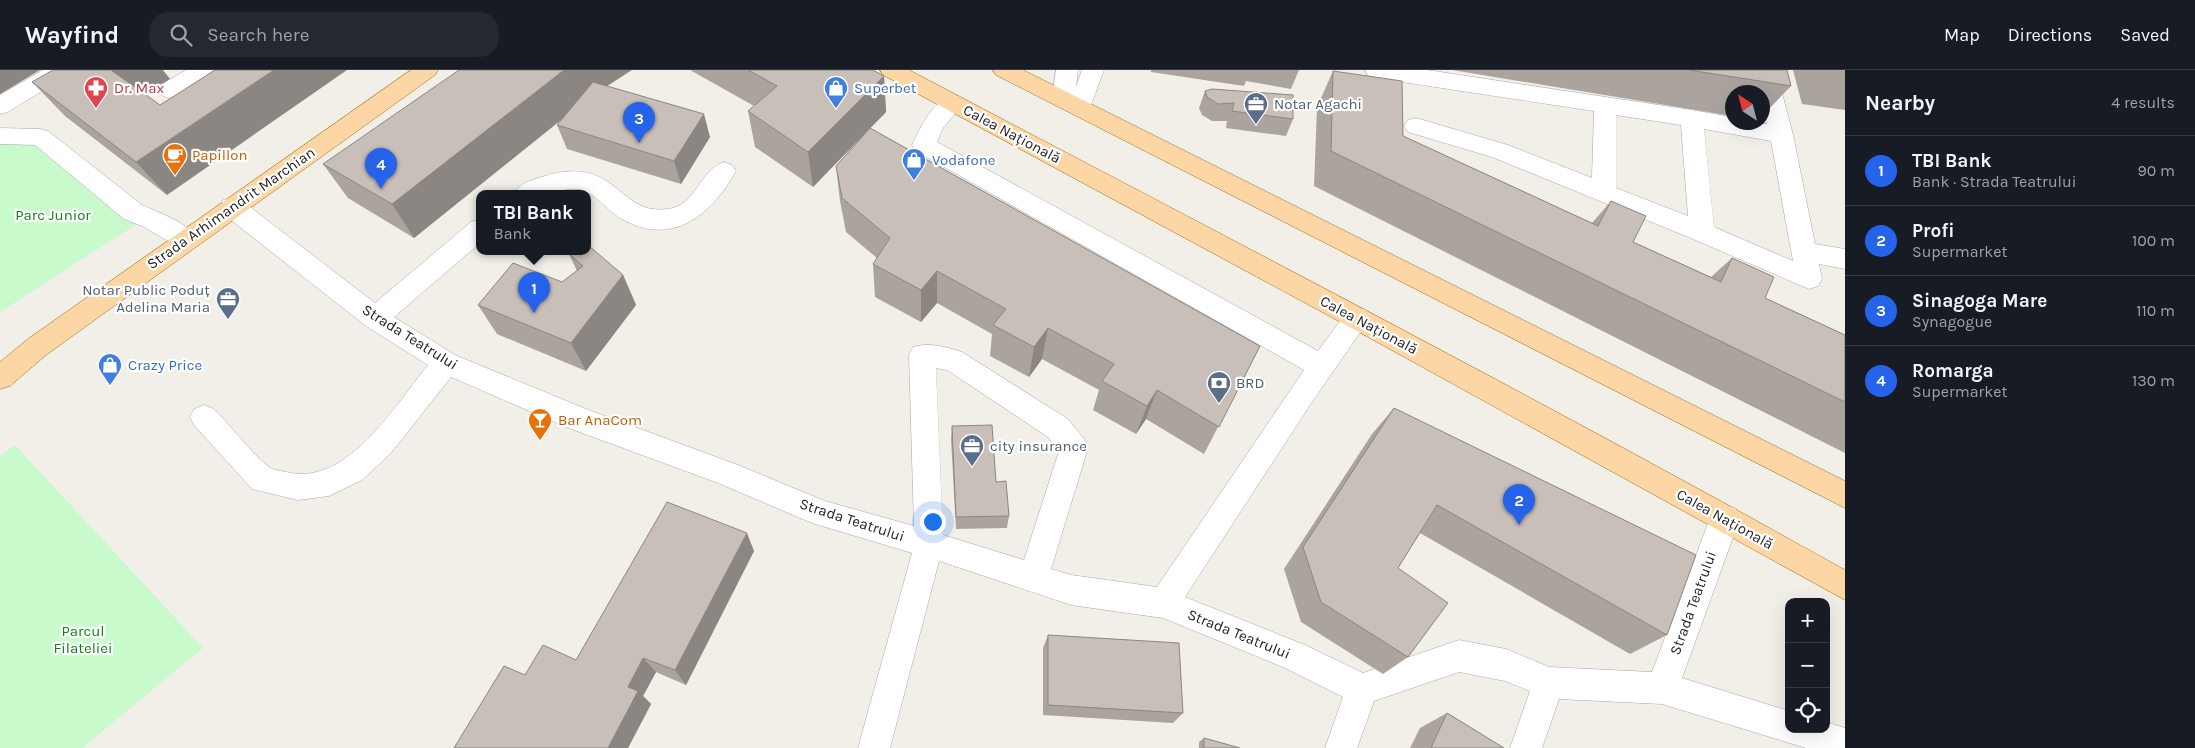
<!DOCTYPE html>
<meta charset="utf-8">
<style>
:root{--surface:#171b24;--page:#242831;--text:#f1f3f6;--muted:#9ea1a6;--line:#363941;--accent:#2563eb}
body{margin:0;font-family:Karla,sans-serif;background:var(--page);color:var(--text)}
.controls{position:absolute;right:15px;bottom:15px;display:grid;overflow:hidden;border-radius:10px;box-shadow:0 5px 20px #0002}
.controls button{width:45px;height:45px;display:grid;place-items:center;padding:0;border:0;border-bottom:1px solid var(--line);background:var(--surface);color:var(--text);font:25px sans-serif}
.compass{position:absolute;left:1725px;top:15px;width:45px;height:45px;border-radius:50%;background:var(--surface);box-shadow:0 5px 20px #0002;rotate:324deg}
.you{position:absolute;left:932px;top:451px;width:18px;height:18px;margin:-12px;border:4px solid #fff;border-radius:50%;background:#1a73e8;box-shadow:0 0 0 8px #1a73e833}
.badge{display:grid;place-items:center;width:32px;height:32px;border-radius:50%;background:var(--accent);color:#fff;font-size:16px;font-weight:700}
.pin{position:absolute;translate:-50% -41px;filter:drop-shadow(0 1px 2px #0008)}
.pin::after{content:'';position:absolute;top:26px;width:18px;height:15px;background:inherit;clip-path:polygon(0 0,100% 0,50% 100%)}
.popup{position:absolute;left:476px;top:120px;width:115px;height:65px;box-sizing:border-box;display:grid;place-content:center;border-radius:10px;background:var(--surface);filter:drop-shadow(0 1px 4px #0005);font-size:16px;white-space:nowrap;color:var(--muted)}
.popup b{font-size:19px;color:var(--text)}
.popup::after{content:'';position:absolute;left:50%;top:100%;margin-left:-10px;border:10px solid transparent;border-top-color:var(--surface)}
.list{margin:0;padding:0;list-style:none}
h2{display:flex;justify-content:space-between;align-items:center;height:65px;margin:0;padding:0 20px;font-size:21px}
h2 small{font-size:16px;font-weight:400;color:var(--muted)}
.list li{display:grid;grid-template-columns:32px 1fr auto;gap:15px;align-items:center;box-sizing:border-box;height:70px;padding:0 20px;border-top:1px solid var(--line)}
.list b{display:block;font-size:19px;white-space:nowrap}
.list p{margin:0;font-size:16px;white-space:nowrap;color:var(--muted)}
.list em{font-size:16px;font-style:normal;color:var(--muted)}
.icon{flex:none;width:28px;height:28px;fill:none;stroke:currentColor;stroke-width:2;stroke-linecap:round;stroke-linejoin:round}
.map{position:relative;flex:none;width:1845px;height:678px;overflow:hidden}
header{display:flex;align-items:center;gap:30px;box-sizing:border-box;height:70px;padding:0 25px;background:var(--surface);border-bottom:1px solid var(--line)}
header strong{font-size:24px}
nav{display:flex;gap:28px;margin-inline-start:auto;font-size:18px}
.search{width:350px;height:45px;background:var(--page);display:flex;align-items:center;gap:12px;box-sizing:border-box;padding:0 18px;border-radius:20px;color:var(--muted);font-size:19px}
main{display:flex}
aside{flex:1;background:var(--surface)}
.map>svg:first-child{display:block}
.park{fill:#c8facc}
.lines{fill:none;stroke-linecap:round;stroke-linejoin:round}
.minor-casing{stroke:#a9a9a9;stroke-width:1}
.major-casing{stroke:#a06b00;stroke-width:1}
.minor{fill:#fff;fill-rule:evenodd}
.major{fill:#fcd6a4;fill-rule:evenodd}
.wall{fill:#aba49e}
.shaded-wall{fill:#8b8681}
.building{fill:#c7bfb8;stroke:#8b8681}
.labels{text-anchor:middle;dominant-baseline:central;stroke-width:4.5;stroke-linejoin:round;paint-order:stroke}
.health-label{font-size:15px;fill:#be3a42;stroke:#fff;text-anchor:start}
.shop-label{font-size:15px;fill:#366cbe;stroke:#fff;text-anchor:start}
.service-label{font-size:15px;fill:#4e5e75;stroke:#fff;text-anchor:start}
.street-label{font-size:15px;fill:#222;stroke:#fff}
.food-label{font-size:15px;fill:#c56008;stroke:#fff;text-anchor:start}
.park-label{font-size:15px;fill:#0c8416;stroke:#fff}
</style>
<header>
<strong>Wayfind</strong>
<div class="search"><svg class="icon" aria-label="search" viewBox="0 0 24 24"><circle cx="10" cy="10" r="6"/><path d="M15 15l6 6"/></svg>Search here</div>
<nav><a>Map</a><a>Directions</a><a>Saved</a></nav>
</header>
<main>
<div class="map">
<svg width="1845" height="678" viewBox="0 0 1845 678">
<rect width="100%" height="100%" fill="#f2efe9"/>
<!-- park -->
<path class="park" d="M0,66L40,67L140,152L0,242Z
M15,375L203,578L82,678H0V386Z"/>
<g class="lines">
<!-- minor casing -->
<g class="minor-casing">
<path id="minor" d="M43,0H71L68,5L8,42L0,44V25Z
M128,0H156L171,9L186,0H213C208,8 180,28 171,28C161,28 133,8 128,0Z
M1056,0H1078L1076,17L1082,0H1104L1088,43L1080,45L1072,43L1069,35L1063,37L1055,35L1052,29Z
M1365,0H1427L1692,40L1732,47V52L1767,54L1762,36V22H1759L1754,0H1776L1793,65L1815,174L1845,179V199L1819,194L1822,209L1818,216L1809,219L1693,169L1492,87L1408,62L1404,56L1408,50L1416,48L1508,75L1592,108L1594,41L1376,8L1368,5ZM1616,45L1681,55L1688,146L1616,118ZM1704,59L1771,71L1793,191L1714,157Z
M953,25L961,27L964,33L943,58L937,72L1318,281L1348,240L1357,237L1366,240L1370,248L1310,335L1185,527L1305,575L1363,603L1459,570L1506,579L1549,597L1652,602L1710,448L1715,438L1725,435L1735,438L1740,448L1682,608L1789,641V659H1826V652L1845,658V678H1806L1662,634L1559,629L1542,678H1510L1530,621L1505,611L1459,602L1374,631L1357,678H1325L1343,627L1283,597L1163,548L1071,535L939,491L890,678H858L912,483L812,453L718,413L566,357L451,307L391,383L362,410L329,426L298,430L252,419L194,355L190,347L194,339L204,335L214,339C231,356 250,382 269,397C274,401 284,401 290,403C349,414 396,334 428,295L366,256L223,144L220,137L223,130L232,128L241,130L375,233L471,152L480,149V173L394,247L455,285L586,339L738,395L825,431L914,456L909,285L913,277C928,272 947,277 962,282L1068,349L1084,369L1088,378L1051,499L1071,505L1157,517L1304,300L916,81L912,75C921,57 932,31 953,25ZM936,298L947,300L1048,367L1059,381L1024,490L943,465Z
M0,58L40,59L48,61L142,135C158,142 190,154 198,169L195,176L186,179L177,176L142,156L124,149L35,75L0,74Z
M724,92L732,95L736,101C711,146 671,178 620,148C607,140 597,125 582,120C569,116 557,123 545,124C535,126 523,125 514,124C520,113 531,110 542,107C563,100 585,98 605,110C628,124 636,143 668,139C696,136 700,99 724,92Z"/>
</g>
<!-- major casing -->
<g class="major-casing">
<path id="major" d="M411,0H438L435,5L46,285L10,316L0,319V292L28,269Z
M880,0H909C1222,165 1536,327 1845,500V530L1348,256L883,5Z
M993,0H1023L1845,411V438L996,5Z"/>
</g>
<!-- minor -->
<use href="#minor" class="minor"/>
<!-- major -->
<use href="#major" class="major"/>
</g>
<!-- wall -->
<path class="wall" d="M690,0H873L884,6L886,42L870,58L1260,276L1204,384L1146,349L1136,364L1093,340L1099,320L1042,289L1029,307L990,286L992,264L937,233L921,252L875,227L873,194L877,188L846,162L840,131L836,96L866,62L813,117L755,77L748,41L754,36Z
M1151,0H1299L1291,19L1246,11L1244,16L1151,2Z
M1452,0H1787L1791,16L1762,46V22H1732V46Z
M1793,0H1845V40L1802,34Z
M1333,1L1403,66L1592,153L1611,131L1633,172L1711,207L1732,188L1765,228L1845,265V383L1314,116L1317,37Z
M170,9L145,25L167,125L65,46L32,12Z
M607,16L710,67L681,114L567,79L557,55L561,50L414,168L348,128L323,94Z
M1205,21L1293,49L1286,66L1226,58L1227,51H1212L1202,45L1199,38Z
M569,184L623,205L636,235L586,301L497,264L478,235L562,212L577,201Z
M1394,338L1667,565L1630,584L1420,463L1398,498L1408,587L1383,604L1301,552L1284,499L1372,364Z
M952,356L996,412L1009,446L1007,458L956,459L951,369Z
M754,481L686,615L656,602L643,626L651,634L628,678H454L525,605L576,590Z
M1048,565L1183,643L1173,653L1043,645V578Z
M1447,643L1504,678H1410L1420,658Z
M1204,668L1240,678H1199V672Z"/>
<!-- shaded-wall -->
<path class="shaded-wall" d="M0,0H40L0,24Z
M109,0H163L170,9L136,31Z
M274,0H347L167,125L136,92Z
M564,0H632L587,29L414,168L392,134Z
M884,6L886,42L813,117L808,82Z
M704,44L710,67L681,114L674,91Z
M937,201V233L921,252V220Z
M623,205L636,235L586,301L571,273Z
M1048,258L1042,289L1029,307L1034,277Z
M1157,320L1146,349L1136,364L1147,336Z
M747,463L754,481L686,615L675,600Z
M643,588L656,602L643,626L651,634L628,678H608L628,617Z"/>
<!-- building -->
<path class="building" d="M53,0H111L160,35L215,0H274L136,92L32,12Z
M459,0H564L392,134L323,94Z
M748,0H873L884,6L808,82L748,41L777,16Z
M1689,0H1787L1791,16Z
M1333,1L1402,11L1403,66L1598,156L1611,131L1646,146L1633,172L1721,212L1732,188L1774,207L1765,228L1845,265V332L1331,81Z
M593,12L704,44L674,91L557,55Z
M1212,19L1293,25V49L1232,41L1234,33L1218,34L1207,27L1205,21Z
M870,58L1260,276L1219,357L1157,320L1147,336L1102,311L1114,294L1048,258L1034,277L993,255L1006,239L937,201L921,220L873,194L890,168L842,128L836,96Z
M588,175L623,205L571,273L478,235L513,193L562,212L583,196L569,184L573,182H588Z
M1394,338L1696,485L1667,565L1437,435L1398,498L1448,533L1408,587L1321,532L1303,477Z
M992,355L996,412L1006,411L1009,446L956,447L952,356Z
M667,432L747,463L675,600L643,588L628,617L638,621L608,678H454L504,596L525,605L543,575L576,590Z
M1048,565L1179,573L1183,643L1048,635Z
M1447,643L1504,678H1431Z
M1204,668L1240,678H1204Z"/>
<!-- icons -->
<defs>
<g id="pharmacy-pin" transform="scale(1.25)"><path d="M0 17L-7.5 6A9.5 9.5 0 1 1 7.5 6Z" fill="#e0444e" stroke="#fff"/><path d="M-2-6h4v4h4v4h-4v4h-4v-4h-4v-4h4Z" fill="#fff"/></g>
<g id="shop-pin" transform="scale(1.25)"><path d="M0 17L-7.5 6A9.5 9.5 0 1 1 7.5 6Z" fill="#3f7fe0" stroke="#fff"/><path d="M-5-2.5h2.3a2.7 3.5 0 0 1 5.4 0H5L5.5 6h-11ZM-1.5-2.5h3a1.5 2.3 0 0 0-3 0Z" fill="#fff"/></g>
<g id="office-pin" transform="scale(1.25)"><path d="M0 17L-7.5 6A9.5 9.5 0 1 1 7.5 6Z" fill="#5c6f8a" stroke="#fff"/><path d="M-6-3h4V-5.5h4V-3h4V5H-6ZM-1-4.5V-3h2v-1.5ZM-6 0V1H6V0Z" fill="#fff"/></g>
<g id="cafe-pin" transform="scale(1.25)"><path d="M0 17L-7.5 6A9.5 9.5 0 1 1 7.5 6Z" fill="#e8710a" stroke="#fff"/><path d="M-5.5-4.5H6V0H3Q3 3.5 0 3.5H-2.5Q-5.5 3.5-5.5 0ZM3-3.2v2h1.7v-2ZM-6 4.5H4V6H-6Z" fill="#fff"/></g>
<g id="bank-pin" transform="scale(1.25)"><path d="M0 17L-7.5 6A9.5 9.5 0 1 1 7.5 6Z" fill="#5c6f8a" stroke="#fff"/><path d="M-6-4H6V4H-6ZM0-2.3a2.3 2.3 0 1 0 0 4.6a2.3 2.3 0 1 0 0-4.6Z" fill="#fff"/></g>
<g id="bar-pin" transform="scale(1.25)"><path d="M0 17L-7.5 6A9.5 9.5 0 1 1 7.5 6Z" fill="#e8710a" stroke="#fff"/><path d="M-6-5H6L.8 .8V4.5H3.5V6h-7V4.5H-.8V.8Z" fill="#fff"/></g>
</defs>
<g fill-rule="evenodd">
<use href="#pharmacy-pin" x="96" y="18"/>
<use href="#shop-pin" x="836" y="18"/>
<use href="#office-pin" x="1256" y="34"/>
<use href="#cafe-pin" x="175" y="85"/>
<use href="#shop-pin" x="914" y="90"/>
<use href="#office-pin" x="228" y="229"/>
<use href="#shop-pin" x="110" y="295"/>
<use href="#bank-pin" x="1219" y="313"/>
<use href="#bar-pin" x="540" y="350"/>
<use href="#office-pin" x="972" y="376"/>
</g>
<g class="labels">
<!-- health labels -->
<g class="health-label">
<text x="114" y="18">Dr. Max</text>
</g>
<!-- shop labels -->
<g class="shop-label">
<text x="854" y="18">Superbet</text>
<text x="932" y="90">Vodafone</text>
<text x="128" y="295">Crazy Price</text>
</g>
<!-- service labels -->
<g class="service-label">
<text x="1274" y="34">Notar Agachi</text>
<text x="210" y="220" text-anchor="end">Notar Public Poduț<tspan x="210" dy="17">Adelina Maria</tspan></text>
<text x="1236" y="313">BRD</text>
<text x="990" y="376">city insurance</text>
</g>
<!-- street labels -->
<g class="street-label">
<text transform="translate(1012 64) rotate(28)">Calea Națională</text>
<text transform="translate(231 138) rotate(-35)">Strada Arhimandrit Marchian</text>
<text transform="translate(1369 255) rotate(28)">Calea Națională</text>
<text transform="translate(410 267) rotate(32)">Strada Teatrului</text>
<text transform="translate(1725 449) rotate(29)">Calea Națională</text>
<text transform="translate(852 450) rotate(18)">Strada Teatrului</text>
<text transform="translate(1693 533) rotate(-70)">Strada Teatrului</text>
<text transform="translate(1239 564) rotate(22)">Strada Teatrului</text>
</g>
<!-- food labels -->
<g class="food-label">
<text x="192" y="85">Papillon</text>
<text x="558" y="350">Bar AnaCom</text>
</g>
<!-- park labels -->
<g class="park-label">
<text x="53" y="145">Parc Junior</text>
<text x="83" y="561">Parcul<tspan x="83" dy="17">Filateliei</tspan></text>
</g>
</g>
</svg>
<div class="controls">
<button>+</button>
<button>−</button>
<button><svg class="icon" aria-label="locate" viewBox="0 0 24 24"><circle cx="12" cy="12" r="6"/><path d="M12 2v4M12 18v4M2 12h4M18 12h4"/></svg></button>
</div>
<svg class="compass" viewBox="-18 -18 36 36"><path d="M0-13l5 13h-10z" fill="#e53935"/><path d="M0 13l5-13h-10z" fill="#9ea1a6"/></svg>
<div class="you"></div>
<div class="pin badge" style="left:534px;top:243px">1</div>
<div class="popup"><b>TBI Bank</b>Bank</div>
<div class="pin badge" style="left:1519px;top:455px">2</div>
<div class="pin badge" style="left:639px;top:73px">3</div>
<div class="pin badge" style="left:381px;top:119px">4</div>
</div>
<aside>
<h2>Nearby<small>4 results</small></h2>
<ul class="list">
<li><span class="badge">1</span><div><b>TBI Bank</b><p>Bank · Strada Teatrului</p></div><em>90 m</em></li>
<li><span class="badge">2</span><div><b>Profi</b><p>Supermarket</p></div><em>100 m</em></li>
<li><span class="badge">3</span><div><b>Sinagoga Mare</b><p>Synagogue</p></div><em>110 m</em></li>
<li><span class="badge">4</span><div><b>Romarga</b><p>Supermarket</p></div><em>130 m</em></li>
</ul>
</aside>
</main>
